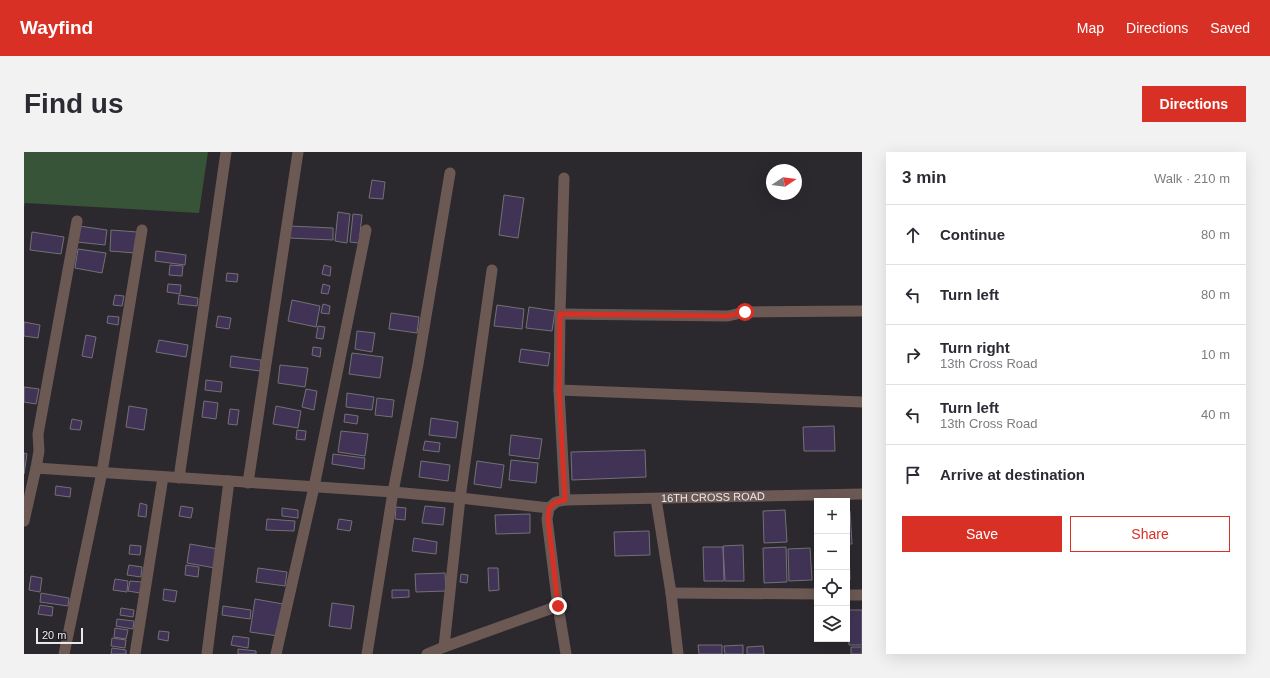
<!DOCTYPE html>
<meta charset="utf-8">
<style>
:root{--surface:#fff;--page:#f2f2f3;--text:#2b2b33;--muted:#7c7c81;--line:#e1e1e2;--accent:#d93025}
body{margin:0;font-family:Arial,sans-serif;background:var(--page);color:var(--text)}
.controls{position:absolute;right:12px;bottom:12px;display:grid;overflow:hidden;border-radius:0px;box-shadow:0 4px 16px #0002}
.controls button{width:36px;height:36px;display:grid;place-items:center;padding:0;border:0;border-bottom:1px solid var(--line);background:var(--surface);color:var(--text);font:20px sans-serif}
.compass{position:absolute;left:742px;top:12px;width:36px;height:36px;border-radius:50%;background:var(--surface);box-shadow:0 4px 16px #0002;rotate:77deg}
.scale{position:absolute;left:12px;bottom:10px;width:47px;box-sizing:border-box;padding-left:4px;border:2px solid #e9e8eb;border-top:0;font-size:11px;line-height:14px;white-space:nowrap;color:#e9e8eb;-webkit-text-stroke:3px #211f24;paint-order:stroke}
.stop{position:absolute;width:12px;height:12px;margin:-9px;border:3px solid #d93025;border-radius:50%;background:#fff}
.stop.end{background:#d93025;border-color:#fff;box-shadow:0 1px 4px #0008}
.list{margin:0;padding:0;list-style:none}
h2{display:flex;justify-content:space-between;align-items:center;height:52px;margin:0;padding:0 16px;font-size:17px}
h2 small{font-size:13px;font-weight:400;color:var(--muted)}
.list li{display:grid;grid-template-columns:26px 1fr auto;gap:12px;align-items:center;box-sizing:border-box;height:60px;padding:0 16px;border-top:1px solid var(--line)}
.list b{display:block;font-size:15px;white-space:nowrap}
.list p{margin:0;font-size:13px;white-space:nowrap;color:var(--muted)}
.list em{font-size:13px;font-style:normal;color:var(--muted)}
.actions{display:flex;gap:8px;padding:12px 16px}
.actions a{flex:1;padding:9px 0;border:1px solid var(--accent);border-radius:0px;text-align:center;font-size:14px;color:var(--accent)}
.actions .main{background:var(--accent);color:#fff}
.icon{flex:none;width:22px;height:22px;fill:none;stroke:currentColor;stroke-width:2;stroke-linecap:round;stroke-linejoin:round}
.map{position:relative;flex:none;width:838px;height:502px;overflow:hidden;border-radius:0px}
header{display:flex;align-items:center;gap:24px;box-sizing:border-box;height:56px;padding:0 20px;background:var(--accent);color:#fff}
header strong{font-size:19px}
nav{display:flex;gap:22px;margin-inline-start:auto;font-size:14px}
.intro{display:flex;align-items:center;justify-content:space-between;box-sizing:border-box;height:96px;padding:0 24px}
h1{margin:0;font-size:28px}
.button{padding:10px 18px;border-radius:0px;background:var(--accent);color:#fff;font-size:14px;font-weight:700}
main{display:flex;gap:24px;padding:0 24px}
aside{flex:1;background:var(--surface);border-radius:0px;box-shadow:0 4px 16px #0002}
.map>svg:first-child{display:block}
.green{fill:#375338}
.building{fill:#413355;stroke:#737076}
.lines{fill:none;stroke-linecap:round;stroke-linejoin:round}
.minor{stroke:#6c5954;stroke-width:11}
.route{stroke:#d93025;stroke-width:5}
.labels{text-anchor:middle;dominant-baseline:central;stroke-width:3.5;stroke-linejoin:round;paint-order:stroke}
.street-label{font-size:11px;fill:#e9e8eb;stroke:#211f24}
</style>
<header>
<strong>Wayfind</strong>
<nav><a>Map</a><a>Directions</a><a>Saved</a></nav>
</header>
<div class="intro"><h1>Find us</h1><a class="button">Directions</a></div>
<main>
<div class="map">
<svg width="838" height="502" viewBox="0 0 838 502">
<rect width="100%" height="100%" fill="#2b292e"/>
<!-- green -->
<path class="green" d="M0,0H184L175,61L1,51L0,55Z"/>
<!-- building -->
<path class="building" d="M348,28L361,30L359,47L345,46Z
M480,43L500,46L494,86L475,83Z
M314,60L326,62L323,91L311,89Z
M329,62L338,63L335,91L326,90Z
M55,74L83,78L81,93L53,90Z
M266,74L309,76V88L265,86Z
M87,78L113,80L111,101L86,99Z
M8,80L40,85L37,102L6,98Z
M54,97L82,101L78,121L51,116Z
M132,99L162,103L161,113L131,109Z
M146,113L159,114L158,124L145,123Z
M300,113L307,115L306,124L298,122Z
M203,121L214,122L213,130L202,129Z
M144,132L157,133L156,142L143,140Z
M299,132L306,134L304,142L297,141Z
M91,143L100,144L98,154L89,153Z
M155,143L174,146L173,154L154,152Z
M268,148L296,154L292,175L264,169Z
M299,152L306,154L305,162L297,161Z
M473,153L500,157L498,177L470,174Z
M505,155L531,159L528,179L502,176Z
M367,161L395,165L393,181L365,177Z
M84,164L95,165L94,173L83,171Z
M194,164L207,166L205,177L192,175Z
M0,170L16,173L14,186L0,184Z
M294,174L301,175L299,187L292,186Z
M333,179L351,181L348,200L331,197Z
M62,183L72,185L68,206L58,204Z
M135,188L164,193L162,205L132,200Z
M289,195L297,196L296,205L288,203Z
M497,197L526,201L524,214L495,210Z
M328,201L359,205L356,226L325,222Z
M207,204L237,208L236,219L206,215Z
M256,213L284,216L281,235L254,231Z
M182,228L198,230L197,240L181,238Z
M0,235L15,237L12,252L0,250Z
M282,237L293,239L290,258L278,255Z
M323,241L350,245L348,258L322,255Z
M353,246L370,248L368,265L351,263Z
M180,249L194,251L192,267L178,265Z
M105,254L123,257L120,278L102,275Z
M252,254L277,259L274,276L249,272Z
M206,257L215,258L213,273L204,272Z
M321,262L334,264L333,272L320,270Z
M407,266L434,270L432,286L405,283Z
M48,267L58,269L56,278L46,277Z
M810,274L811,299H780L779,275Z
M273,278L282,279L281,288L272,287Z
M317,279L344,282L341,304L314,300Z
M487,283L518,287L515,307L485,303Z
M401,289L416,291L415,300L399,298Z
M621,298L622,325L548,328L547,300Z
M0,301L3,302L0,322Z
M309,302L341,306L340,317L308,312Z
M487,308L514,311L512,331L485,328Z
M397,309L426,313L424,329L395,325Z
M453,309L480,313L477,336L450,332Z
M32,334L47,336L46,345L31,343Z
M116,351L123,353L122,365L114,364Z
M157,354L169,356L167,366L155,364Z
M401,354L421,356L419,373L398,371Z
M372,355L382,356L381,368L371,367Z
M258,356L274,358V366L258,364Z
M761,358L763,390L740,391L739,359Z
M823,359H826L828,392H823Z
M506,362V381L472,382L471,363Z
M243,367L271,369L270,379L242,378Z
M315,367L328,369L326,379L313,377Z
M625,379L626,403L591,404L590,380Z
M390,386L413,390L412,402L388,399Z
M166,392L194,397L191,416L163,411Z
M106,393L117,394L116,403L105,402Z
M719,393L720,429H701L699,394Z
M679,395H699L700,429H680Z
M762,395L763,430L740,431L739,396Z
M786,396L788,428L765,429L764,397Z
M823,396H825L826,428H823Z
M105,413L118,415L117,425L103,423Z
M162,413L175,415L174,425L161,423Z
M234,416L263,420L261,434L232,430Z
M464,416H474L475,438L465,439Z
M421,421L422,439L392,440L391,422Z
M437,422L444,423L443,431L436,430Z
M7,424L18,426L16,440L5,438Z
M91,427L104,429L103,440L89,438Z
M106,429L118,430L116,441L104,439Z
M140,437L153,439L151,450L139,448Z
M368,438H385V445L368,446Z
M17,441L45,446L44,454L16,450Z
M231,447L259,452L254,484L226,480Z
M308,451L330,454L327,477L305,474Z
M16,453L29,455L28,464L14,462Z
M199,454L227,458L226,467L198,463Z
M97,456L110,458L109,465L96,463Z
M823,458H838V493H825Z
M93,467L110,469L109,477L92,474Z
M91,476L104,478L102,487L90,485Z
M135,479L145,480L144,489L134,487Z
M209,484L225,486L224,496L207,493Z
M88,486L102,488L101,496L87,494Z
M674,493H698V502H675Z
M719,493V502H701L700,494Z
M739,494L740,502H723V495Z
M827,495H838V502H827Z
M88,496L102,498V502H87Z
M214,497L232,499V502H214Z"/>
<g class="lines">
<!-- minor -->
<g class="minor">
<path d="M540,26L536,162L535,238L541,348"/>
<path d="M468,118L436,346L420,495L534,454"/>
<path d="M536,162L704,164L721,160L838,159"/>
<path d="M535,238L838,250"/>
<path d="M12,316L15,299L14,282L53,69"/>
<path d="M155,326L202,0"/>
<path d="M224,331L274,0"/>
<path d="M632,347L647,441L654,502"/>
<path d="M0,369L12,316L369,340L436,346L525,356"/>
<path d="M647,441L793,442"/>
<path d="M823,443H838"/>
<path d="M40,502L78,320L118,78"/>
<path d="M111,502L139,325"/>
<path d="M183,502L205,329"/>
<path d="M252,502L290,335L342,78"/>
<path d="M343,502L369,340L394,212L426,21"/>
<path d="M403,502L420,495"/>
<path id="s1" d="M542,502L534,454L523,367L525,356L532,350L541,348L838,342"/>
</g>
</g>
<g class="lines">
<!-- route -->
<path class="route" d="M534,454L524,367L525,356L532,350L541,348L535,238L536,162L704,164L721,160"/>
</g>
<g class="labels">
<!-- street labels -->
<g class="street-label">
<text stroke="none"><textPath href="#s1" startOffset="314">16TH CROSS ROAD</textPath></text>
</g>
</g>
</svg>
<div class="controls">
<button>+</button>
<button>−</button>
<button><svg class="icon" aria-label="locate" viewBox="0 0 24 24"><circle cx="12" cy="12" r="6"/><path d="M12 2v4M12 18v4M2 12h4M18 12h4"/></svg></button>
<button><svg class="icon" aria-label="layers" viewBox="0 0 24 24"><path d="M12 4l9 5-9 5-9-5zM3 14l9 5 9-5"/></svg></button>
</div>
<svg class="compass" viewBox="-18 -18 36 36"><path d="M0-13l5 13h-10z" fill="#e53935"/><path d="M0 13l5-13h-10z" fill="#7c7c81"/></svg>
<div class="scale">20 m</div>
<div class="stop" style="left:721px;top:160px"></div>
<div class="stop end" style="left:534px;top:454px"></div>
</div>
<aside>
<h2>3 min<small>Walk · 210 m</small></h2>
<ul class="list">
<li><svg class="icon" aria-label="ahead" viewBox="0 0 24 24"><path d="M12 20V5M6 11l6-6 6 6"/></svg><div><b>Continue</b></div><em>80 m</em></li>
<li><svg class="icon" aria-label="left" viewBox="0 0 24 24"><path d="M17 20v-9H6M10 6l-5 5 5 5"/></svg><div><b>Turn left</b></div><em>80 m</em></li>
<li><svg class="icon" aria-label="right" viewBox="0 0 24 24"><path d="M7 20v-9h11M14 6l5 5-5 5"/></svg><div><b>Turn right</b><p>13th Cross Road</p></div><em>10 m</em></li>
<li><svg class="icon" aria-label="left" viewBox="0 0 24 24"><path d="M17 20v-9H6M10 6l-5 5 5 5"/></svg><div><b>Turn left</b><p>13th Cross Road</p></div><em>40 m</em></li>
<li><svg class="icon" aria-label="arrive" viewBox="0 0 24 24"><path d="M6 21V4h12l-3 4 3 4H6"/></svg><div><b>Arrive at destination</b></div></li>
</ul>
<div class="actions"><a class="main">Save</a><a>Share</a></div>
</aside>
</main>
